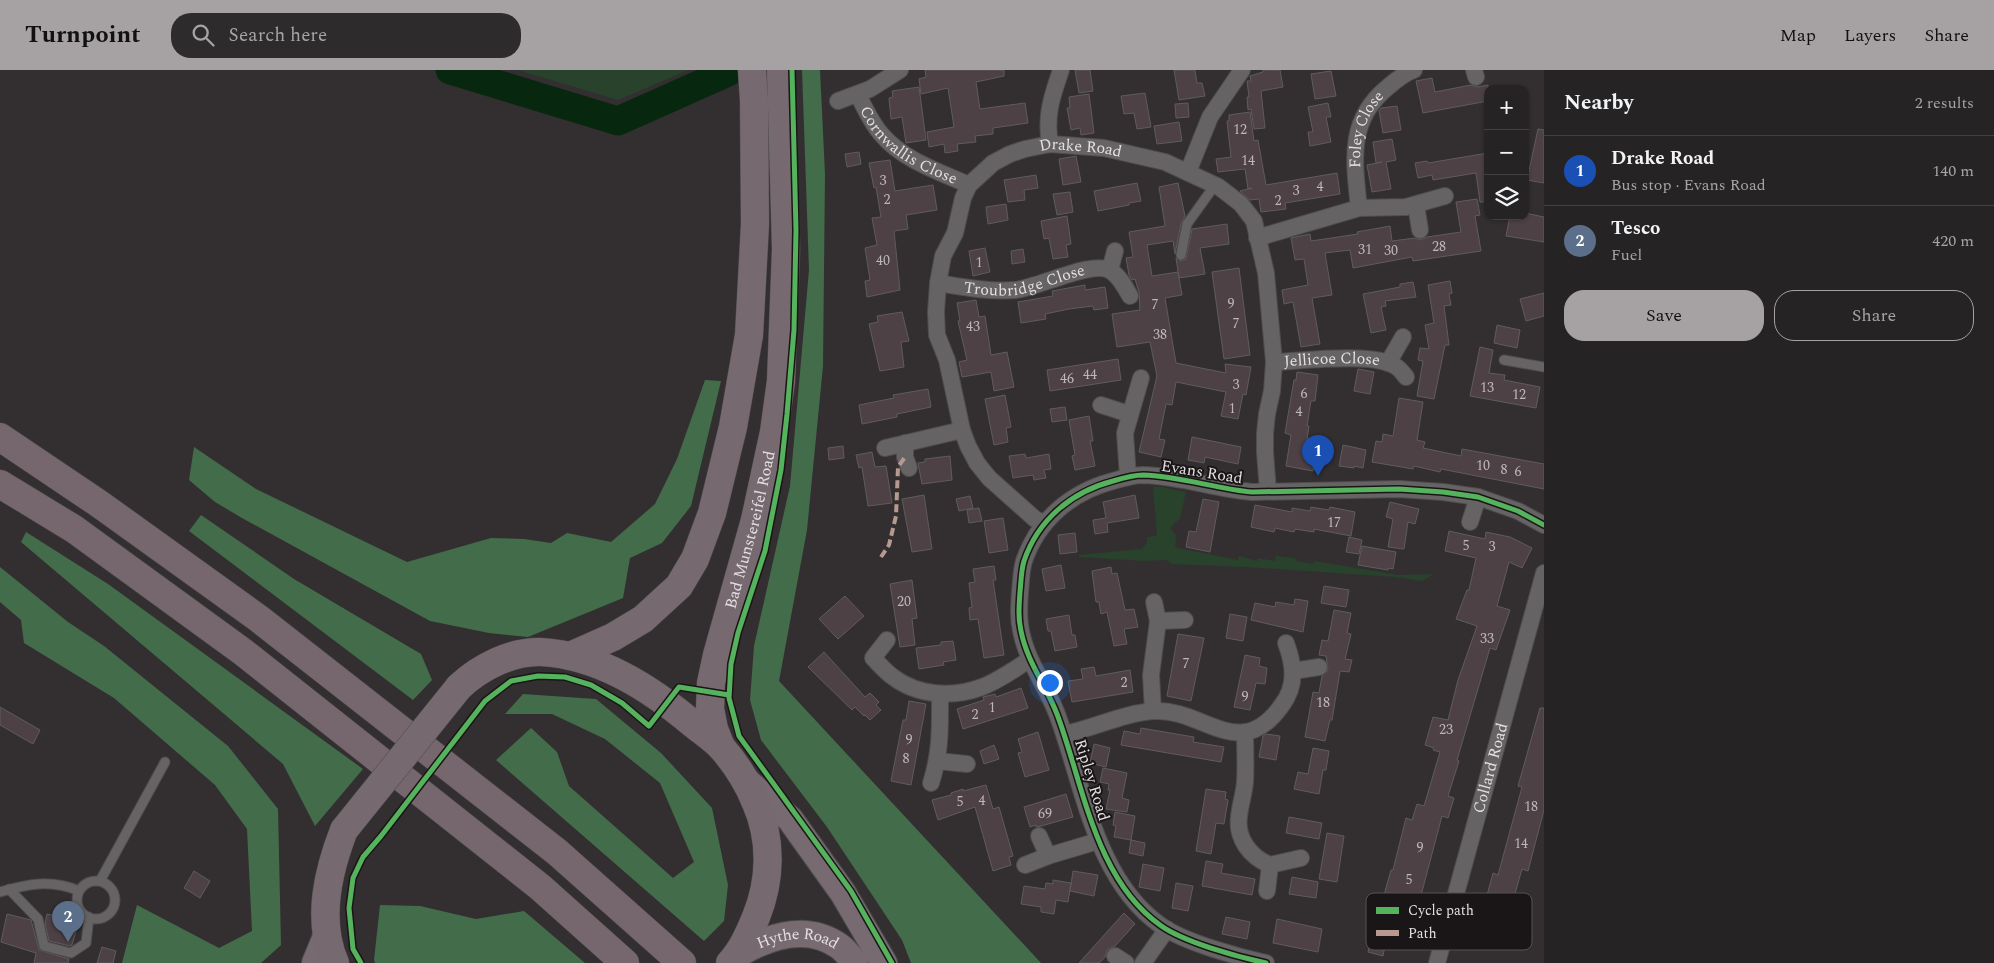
<!DOCTYPE html>
<meta charset="utf-8">
<style>
:root{--surface:#262324;--page:#2e2b2c;--text:#f1f3f6;--muted:#a4a4a6;--line:#424041;--accent:#a6a1a3}
body{margin:0;font-family:Spectral,serif;background:var(--page);color:var(--text)}
.controls{position:absolute;right:15px;top:15px;display:grid;overflow:hidden;border-radius:10px;box-shadow:0 1px 4px #0004}
.controls button{width:45px;height:45px;display:grid;place-items:center;padding:0;border:0;border-bottom:1px solid var(--line);background:var(--surface);color:var(--text);font:25px sans-serif}
.you{position:absolute;left:1049px;top:612px;width:18px;height:18px;margin:-12px;border:4px solid #fff;border-radius:50%;background:#1a73e8;box-shadow:0 0 0 8px #1a73e833}
.badge{display:grid;place-items:center;width:32px;height:32px;border-radius:50%;background:var(--accent);color:#fff;font-size:16px;font-weight:700}
.pin{position:absolute;translate:-50% -41px;filter:drop-shadow(0 1px 2px #0008)}
.pin::after{content:'';position:absolute;top:26px;width:18px;height:15px;background:inherit;clip-path:polygon(0 0,100% 0,50% 100%)}
.list{margin:0;padding:0;list-style:none}
h2{display:flex;justify-content:space-between;align-items:center;height:65px;margin:0;padding:0 20px;font-size:21px}
h2 small{font-size:16px;font-weight:400;color:var(--muted)}
.list li{display:grid;grid-template-columns:32px 1fr auto;gap:15px;align-items:center;box-sizing:border-box;height:70px;padding:0 20px;border-top:1px solid var(--line)}
.list b{display:block;font-size:19px;white-space:nowrap}
.list p{margin:0;font-size:16px;white-space:nowrap;color:var(--muted)}
.list em{font-size:16px;font-style:normal;color:var(--muted)}
.actions{display:flex;gap:10px;padding:15px 20px}
.actions a{flex:1;padding:11px 0;border:1px solid var(--accent);border-radius:20px;text-align:center;font-size:18px;color:var(--accent)}
.actions .main{background:var(--accent);color:#111}
.icon{flex:none;width:28px;height:28px;fill:none;stroke:currentColor;stroke-width:2;stroke-linecap:round;stroke-linejoin:round}
.map{position:relative;flex:none;width:1544px;height:893px;overflow:hidden}
header{display:flex;align-items:center;gap:30px;box-sizing:border-box;height:70px;padding:0 25px;background:var(--accent);color:#111}
header strong{font-size:24px}
nav{display:flex;gap:28px;margin-inline-start:auto;font-size:18px}
.search{width:350px;height:45px;background:var(--page);display:flex;align-items:center;gap:12px;box-sizing:border-box;padding:0 18px;border-radius:20px;color:var(--muted);font-size:19px}
main{display:flex}
aside{flex:1;background:var(--surface)}
.map>svg:first-child{display:block}
.green{fill:#28422c}
.forest{fill:#436c4a}
.lines{fill:none;stroke-linecap:round;stroke-linejoin:round}
.river{stroke:#07280f;stroke-width:29}
.building{fill:#4d4146;stroke:#5f5c5d}
.service-casing{stroke:#4f4c4d;stroke-width:11}
.minor-casing{stroke:#4f4c4d;stroke-width:18}
.primary-casing{stroke:#4f4c4d;stroke-width:28}
.trunk-casing{stroke:#4f4c4d;stroke-width:29}
.motorway-casing{stroke:#4f4c4d;stroke-width:29}
.service{stroke:#666364;stroke-width:9}
.minor{stroke:#666364;stroke-width:16}
.primary{stroke:#776b71;stroke-width:26}
.trunk{stroke:#76696f;stroke-width:28}
.motorway{stroke:#75676d;stroke-width:28}
.trunk-bridge-casing{stroke:#4f4c4d;stroke-width:29;stroke-linecap:butt}
.trunk-bridge{stroke:#76696f;stroke-width:28}
.quiet{stroke:#b69a8f;stroke-width:4;stroke-dasharray:8 4;stroke-linecap:butt}
.cycleway-casing{stroke:#1a1617;stroke-width:8}
.cycleway{stroke:#56b35d;stroke-width:5}
.labels{text-anchor:middle;dominant-baseline:central;stroke-width:4;stroke-linejoin:round;paint-order:stroke}
.number-label{font-size:14px;fill:#beb8ba}
.street-label{font-size:16px;fill:#e4dfe1;stroke:#1a1617}
.key{fill:#1a1617;stroke:#575254;stroke-width:1}
.key-label{font-size:14px;fill:#e4dfe1}
</style>
<header>
<strong>Turnpoint</strong>
<div class="search"><svg class="icon" aria-label="search" viewBox="0 0 24 24"><circle cx="10" cy="10" r="6"/><path d="M15 15l6 6"/></svg>Search here</div>
<nav><a>Map</a><a>Layers</a><a>Share</a></nav>
</header>
<main>
<div class="map">
<svg width="1544" height="893" viewBox="0 0 1544 893">
<rect width="100%" height="100%" fill="#332f30"/>
<!-- green -->
<path class="green" d="M518,0H688L618,30Z
M1153,417H1162L1186,422L1180,448L1170,458L1176,465L1175,476L1178,478L1238,490L1239,486L1257,491L1258,488L1275,491L1276,486L1295,488L1296,491L1314,494V491L1398,505L1434,504L1422,511L1395,507L1246,497L1172,494L1166,490L1144,491L1079,487V485L1142,479L1147,472V467L1157,466Z"/>
<!-- forest -->
<path class="forest" d="M802,0H820L825,104L823,296L807,460L779,611L1041,893H911L902,870L827,757L761,670L750,630L754,576L790,416L809,200Z
M705,310L721,311L691,436L662,473L630,488L623,528L528,567L489,563L430,551L242,448L215,432L189,410L194,377L256,419L407,492L491,468L524,469L551,473L567,463L611,472L655,434L677,389Z
M201,445L294,509L421,584L432,610L413,630L189,461Z
M26,462L108,514L363,699L315,756L283,694L21,472Z
M0,497L68,552L104,576L228,676L278,739L281,875L261,893H122L137,835L219,878L252,861L247,759L215,715L114,628L24,573L21,550L0,532Z
M523,624L596,629L661,683L712,738L728,815L724,851L704,871L496,690L531,658L557,682L569,716L673,808L694,792L660,713L605,669L552,644H505Z
M380,835L420,836L476,849L524,841L585,893H375L374,890Z"/>
<g class="lines">
<!-- river -->
<path class="river" d="M450,0L618,51L728,2"/>
</g>
<!-- building -->
<path class="building" d="M925,0H1004V6L976,12L980,39L1025,33L1028,53L993,58V64L975,66L976,72L957,74L958,81L945,83L944,74L929,77L927,62L954,57L948,18L921,24L919,9L926,7Z
M1075,0H1090L1093,21L1079,23Z
M1174,0H1195L1197,13H1202L1205,26L1179,30Z
M1263,0H1280L1283,17L1261,21L1265,58L1254,59L1251,39L1248,40L1247,27H1249L1247,11H1251L1250,6L1263,2Z
M1331,1L1336,26L1315,29L1311,4Z
M1432,8L1435,22L1471,15L1477,17L1488,15V31L1423,43L1416,11Z
M919,17L926,70L906,73L902,47L891,49L889,28L893,27L892,21Z
M1145,23L1151,57L1137,59L1134,43L1124,44L1121,26Z
M1089,24L1094,63L1081,65L1080,58L1071,60L1067,38H1070L1069,27Z
M1188,33L1189,47L1176,48L1175,34Z
M1328,33L1331,47H1326L1331,72L1310,76L1308,62H1313L1308,37Z
M1397,36L1401,60L1383,63L1379,41L1381,38Z
M1250,42L1254,71L1258,70L1266,115L1337,103L1340,124L1285,133L1286,139L1261,142L1259,129L1250,130L1240,121L1252,118L1248,119L1245,99L1218,102L1216,89L1231,87L1227,51H1229V45Z
M1179,52L1182,71L1157,74L1154,56Z
M1538,59L1544,60V113L1527,110Z
M1392,69L1396,90L1386,92L1391,119L1372,122L1367,95L1382,92L1376,93L1373,72Z
M859,82L861,94L847,97L845,84Z
M1488,83V132H1480L1476,103L1433,110L1432,105L1418,108L1415,93L1427,91L1428,93Z
M1076,86L1081,112L1063,115L1059,89Z
M890,90L895,121L933,115L937,140L906,145L908,159L894,161L900,220L867,227L865,211L870,210L865,178L877,175L872,148L881,147L876,117L874,118L869,93Z
M1036,105L1038,118L1024,120L1025,130L1008,132L1004,110Z
M1137,113L1141,131L1129,133V135L1098,141L1094,121Z
M1178,113L1185,146L1181,153L1175,184L1173,171L1147,175L1152,206L1178,202L1182,225L1165,228L1176,293L1226,303L1225,294L1251,297L1246,325L1243,324L1238,349L1221,346L1226,322L1176,312L1172,335L1166,334L1159,369L1165,370L1161,387L1139,382L1157,306L1150,272L1117,277L1112,244L1140,240L1139,222L1135,209L1132,210L1129,205L1126,188L1133,187L1129,162L1165,156L1159,117Z
M1070,122L1073,142L1057,145L1053,124Z
M1477,129L1480,145L1475,146L1481,181L1413,191L1412,187L1353,198L1350,180L1325,183L1332,225L1312,228L1320,274L1301,277L1293,232L1284,234L1282,220L1308,215L1304,189L1295,190L1291,168L1310,164L1311,171L1358,164L1357,162L1390,156L1392,171L1415,168L1421,170L1427,167L1461,162L1456,132Z
M1006,134L1008,150L988,154L986,137Z
M1525,143L1544,147V172L1506,166L1510,146H1525Z
M1067,146L1071,174L1066,175L1068,187L1053,189L1049,168L1044,169L1041,151Z
M1227,154L1229,174L1200,178L1205,204L1179,208L1176,188L1180,191L1186,189L1192,159Z
M985,178L990,202L973,206L969,181Z
M1023,179L1025,192L1012,194L1011,181Z
M1239,198L1250,285L1224,289L1212,202Z
M1450,211L1452,223L1449,224L1451,235L1444,236L1449,275H1445L1434,329L1417,326L1423,291L1418,290L1420,278L1429,279L1425,255L1434,253L1428,215Z
M1413,212L1416,227L1385,231L1386,236L1381,237L1386,260L1371,263L1363,224L1400,217V214Z
M1085,215V220L1105,217L1108,238L1094,240L1093,236L1069,239L1045,244L1046,249L1021,253L1018,232L1053,226L1052,221Z
M1544,223V246L1526,251L1520,229Z
M976,230L979,247L985,246L991,285L1007,282L1014,317L994,321L991,302L962,307L959,292L967,290L958,251H960L957,233Z
M902,242L909,271L901,272L904,297L880,301L869,254L878,252L877,246Z
M1497,255L1520,260L1517,278L1494,273Z
M1480,277L1493,280L1489,303L1505,305L1504,310L1540,317L1536,338L1470,326Z
M1118,289L1121,310L1050,321L1047,300Z
M1358,299L1374,302L1370,324L1354,321Z
M1297,302L1318,305L1315,331H1311L1307,356H1309L1307,369H1309L1307,382L1316,383L1313,401L1286,396L1291,365L1285,363L1294,310H1296Z
M928,319L931,337L897,344V347L862,354L859,335L894,328L893,325Z
M1005,325L1011,357L1006,358L1008,372L994,375L985,329Z
M1399,328L1423,332L1417,370L1425,372L1423,378L1461,386L1462,379L1544,394V419L1441,399L1440,402L1414,396L1413,399L1372,392L1376,371L1382,372L1383,364L1393,366Z
M1065,337L1067,350L1052,352L1050,339Z
M1089,346L1093,371H1090L1095,396L1075,400L1072,386L1075,385L1069,350Z
M1192,367L1241,377L1238,394L1205,387L1204,393L1188,390Z
M1343,375L1366,380L1363,398L1354,396V398L1339,396Z
M843,376L844,388L829,390L828,378Z
M872,382L875,397L886,396L892,433L868,436L862,397L859,398L856,385Z
M1025,384L1026,388L1049,384L1051,399L1044,400L1046,408L1034,410L1033,405L1013,408L1009,386Z
M950,386L952,410L922,414L918,393L925,392V389Z
M924,425L932,479L912,482L902,429Z
M1135,425L1139,448L1107,453L1108,462L1095,464L1093,450L1106,448L1103,432Z
M970,426L973,438L959,441L956,429Z
M1203,429L1219,432L1210,482L1186,477L1189,461L1196,462Z
M1390,432L1419,439L1415,454L1408,452L1404,479L1388,477L1393,449L1386,447Z
M1255,435L1292,442V438L1310,441L1311,437L1329,440L1330,437L1355,442L1351,466L1314,459V462L1295,459L1294,462L1275,458L1274,462L1251,457Z
M979,438L982,451L969,453L967,440Z
M1003,448L1008,480L989,483L984,451Z
M1449,461L1485,469L1486,462L1510,467L1532,478L1522,498L1509,492L1497,536L1510,540L1496,580L1490,578L1457,690L1459,691L1448,726L1454,728L1448,748L1442,746L1414,852L1407,851L1406,856L1386,852L1391,834L1382,832L1391,800H1393L1406,748L1412,750L1417,734L1424,736L1440,682L1433,680L1434,678L1425,675L1433,647L1448,650L1458,610L1477,556L1456,549L1467,520H1469L1476,488L1445,481Z
M1075,463L1077,482L1060,484L1058,465Z
M1349,467L1362,470L1359,484L1346,482Z
M1362,476L1396,482L1393,499L1388,498V500L1358,495Z
M1061,495L1065,518L1046,521L1042,499Z
M994,496L996,510H993L1004,585L984,588L978,549L970,550L969,538L972,537L969,513L975,512L973,499Z
M1111,497L1112,504L1117,503L1125,540L1134,539L1138,557L1124,559L1127,574L1114,576L1107,542L1101,544L1099,532H1096L1092,501Z
M912,510L917,548L912,549L915,575L900,577L890,514Z
M1324,516L1349,520L1346,537L1321,533Z
M845,526L864,546L838,569L819,549Z
M1295,529L1308,531L1303,562L1251,550L1255,533L1275,537L1276,532L1294,535Z
M1334,540L1351,543L1347,563L1351,564L1345,589L1352,590L1349,602L1340,601L1332,650H1330L1325,671L1305,667L1313,622L1319,623L1322,606L1328,600L1326,586L1319,585L1322,570L1328,571Z
M1230,544L1247,547L1243,571L1226,568Z
M1069,545L1072,565H1075L1077,577L1055,581L1051,561H1048L1046,549Z
M1178,564L1204,568L1191,631L1167,626Z
M953,571L956,590L943,592L944,595L919,599L916,578L941,575V572Z
M824,582L865,627L870,623L879,632L876,635L881,640L870,650L865,645L864,646L855,637L852,640L808,597Z
M1245,585L1260,588L1259,596L1267,598L1265,614L1256,613L1250,640L1234,637Z
M1094,597L1096,606L1130,600L1133,622L1072,632L1068,611L1083,609L1081,599Z
M1021,618L1028,638L963,659L957,639L984,630L983,627L995,624L996,627Z
M909,631L926,634L911,715L891,711L903,650H906Z
M0,637L40,660L33,674L0,655Z
M1540,638H1544V740L1528,801L1522,799L1508,848L1517,850L1513,868L1484,860L1486,853L1480,851L1493,803L1498,805L1522,717L1518,716Z
M1141,658L1194,667L1193,672L1224,677L1221,692L1121,675L1124,661L1140,664Z
M1038,662L1049,700L1025,707L1018,683L1022,682L1018,669Z
M1266,664L1280,666L1276,690L1259,687L1263,666Z
M1094,674L1110,678L1106,697L1090,693Z
M994,675L999,689L984,694L980,681Z
M1313,678L1329,681L1326,700H1323L1319,724L1294,719L1298,702L1308,704Z
M1103,698L1127,703L1122,728L1129,730L1127,742L1106,739L1110,720H1108L1109,714L1100,712Z
M986,715L993,739L999,737L1013,786L1009,787L1011,795L993,801L975,737L938,750L932,730L951,725V723L963,719V721Z
M1206,719L1226,722L1225,729L1228,730L1224,754L1216,753L1211,784L1196,781Z
M1066,724L1073,747L1041,756L1036,757V755L1030,757L1024,737Z
M1115,742L1135,746L1131,770L1145,773L1143,786L1129,783L1131,770L1114,767L1116,756L1113,755Z
M1289,747L1322,753L1319,769L1286,763Z
M1327,763L1344,766L1337,812L1319,809Z
M1206,791L1223,794L1221,803L1255,809L1252,825L1202,816Z
M1143,794L1164,798L1160,821L1139,817Z
M194,801L210,811L200,828L184,818Z
M1073,801L1098,805L1094,826L1070,821Z
M1292,807L1318,812L1316,828L1289,824Z
M1053,810L1071,813L1068,832L1056,830L1054,844L1041,842V837L1021,834L1024,816L1045,819L1046,813L1053,814Z
M1176,813L1193,816L1188,841L1172,838Z
M1124,843L1135,854L1115,876L1107,880L1105,887L1099,893H1079Z
M7,844L31,850L39,880L69,889L68,893H34L36,883L1,872Z
M47,844L79,851L72,875L70,876L49,871L45,853Z
M1226,847L1250,852L1247,869L1222,864Z
M1277,849L1322,859L1318,882L1273,873Z
M1371,867L1386,871L1383,886L1368,882Z
M102,877L116,881L113,893H97Z"/>
<g class="lines">
<!-- service casing -->
<g class="service-casing">
<path id="service" d="M1181,185L1187,154L1215,115
M1504,290L1544,297
M100,811L165,692
M77 830a19 19 0 1 1 38 0a19 19 0 1 1-38 0Z
M9,819L38,849L44,876L71,883L86,873L89,847
M0,822C27,814 52,809 79,821"/>
</g>
<!-- minor casing -->
<g class="minor-casing">
<g id="minor">
<path d="M1474,0L1476,7"/>
<path id="s1" d="M858,25C865,38 871,53 882,65C903,90 940,102 969,115"/>
<path d="M838,31L870,19L900,0"/>
<path d="M1050,74C1045,46 1052,26 1061,0"/>
<path d="M1188,102L1210,47L1242,0"/>
<path d="M1416,135L1420,160"/>
<path id="s2" d="M1359,138C1354,91 1347,50 1388,17C1395,11 1404,3 1414,0"/>
<path d="M1257,168L1359,138L1406,137L1445,126"/>
<path d="M1110,200L1115,181"/>
<path id="s3" d="M938,213C963,217 989,222 1015,220C1038,218 1093,189 1111,201C1120,207 1125,217 1130,226"/>
<path id="s4" d="M1274,292C1302,291 1373,282 1395,296C1399,298 1403,303 1406,307"/>
<path d="M1388,293L1403,267"/>
<path d="M1101,335L1129,344"/>
<path d="M905,373V387L909,398"/>
<path d="M885,378L962,360"/>
<path d="M1128,407L1125,363L1141,308"/>
<path d="M1470,452L1478,427"/>
<path id="s5" d="M1044,453L1035,449L989,408L977,393L968,376L962,360L947,290L937,265L936,242L938,213L943,186L955,163L963,128L969,115L993,93L1010,84L1025,79L1050,74L1104,78L1165,92L1219,117L1241,134L1254,151L1266,203L1274,292L1272,321L1267,344L1265,363V382L1268,421"/>
<path d="M1158,551L1185,550"/>
<path d="M887,570L873,588C879,594 886,602 893,607C918,626 953,628 982,617C998,611 1015,599 1029,590"/>
<path d="M1293,601L1319,597"/>
<path d="M1153,641L1151,605L1158,551L1154,532"/>
<path d="M1245,662C1245,679 1246,696 1245,712C1244,724 1240,735 1239,747C1236,768 1250,787 1270,795L1301,788"/>
<path d="M1065,664C1094,658 1124,643 1154,641C1203,638 1240,695 1282,635C1297,615 1294,595 1286,573"/>
<path d="M938,691L967,694"/>
<path d="M931,713C941,682 940,656 940,624"/>
<path d="M1039,766L1048,786"/>
<path d="M1025,795L1048,786L1098,771"/>
<path d="M1267,821L1270,795"/>
<path d="M1115,886L1126,893"/>
<path d="M1143,893L1167,859"/>
<path d="M1266,893C1238,887 1183,872 1160,855C1095,809 1083,713 1057,644C1046,615 1027,592 1021,561C1018,548 1019,536 1020,522C1021,513 1021,501 1024,491C1038,450 1071,422 1113,411C1123,408 1133,405 1143,405C1180,406 1216,419 1252,422L1399,419L1443,422L1478,427L1518,441L1544,455"/>
<path id="s6" d="M1437,893L1544,503"/>
</g>
</g>
<!-- primary casing -->
<g class="primary-casing">
<g id="primary">
<path d="M744,709L790,749L843,823L884,893"/>
<path id="s7" d="M737,885C767,867 806,853 839,876C845,880 850,887 855,893"/>
<path d="M315,893L327,864"/>
</g>
</g>
<!-- trunk casing -->
<g class="trunk-casing">
<g id="trunk">
<path d="M570,586L613,567L643,549L679,516L695,489L712,443L733,357L749,265L755,154L754,30L752,0"/>
<path d="M459,617C480,597 512,581 541,582C599,585 650,618 693,654C703,662 714,669 722,678C736,694 748,713 756,733C772,770 771,810 756,847C749,864 742,880 730,893"/>
<path id="s8" d="M721,677L714,659L710,639L711,613L717,585L755,450L774,362L781,311L786,179L781,0"/>
<path d="M335,893C316,850 328,801 344,760"/>
</g>
</g>
<!-- motorway casing -->
<g class="motorway-casing">
<path id="motorway" d="M0,367L98,433L258,548L557,782L682,893
M0,414L74,459L243,582L540,817L625,893"/>
</g>
<!-- service -->
<use href="#service" class="service"/>
<!-- minor -->
<use href="#minor" class="minor"/>
<!-- primary -->
<use href="#primary" class="primary"/>
<!-- trunk -->
<use href="#trunk" class="trunk"/>
<!-- motorway -->
<use href="#motorway" class="motorway"/>
<!-- trunk-bridge casing -->
<g class="trunk-bridge-casing">
<path id="trunk-bridge" d="M344,760L459,617"/>
</g>
<!-- trunk-bridge -->
<use href="#trunk-bridge" class="trunk-bridge"/>
<!-- quiet -->
<path class="quiet" d="M881,487L889,475L896,446L898,397L905,387"/>
<!-- cycleway casing -->
<g class="cycleway-casing">
<path id="cycleway" d="M792,0L796,160L794,260L787,344L781,400L765,481L738,563L731,594L729,628L739,666L851,821L892,893
M361,893L353,879L349,838L353,808L363,787L381,766L485,631L511,611L538,606L565,607L591,615L622,633L649,656L679,617L729,625
M1266,893C1238,887 1183,872 1160,855C1095,809 1083,713 1057,644C1046,615 1027,592 1021,561C1018,548 1019,536 1020,522C1021,513 1021,501 1024,491C1038,450 1071,422 1113,411C1123,408 1133,405 1143,405C1180,406 1216,419 1252,422L1399,419L1443,422L1478,427L1518,441L1544,455"/>
</g>
<!-- cycleway -->
<use href="#cycleway" class="cycleway"/>
</g>
<g class="labels">
<!-- number labels -->
<g class="number-label">
<text x="1240" y="59">12</text>
<text x="1248" y="90">14</text>
<text x="883" y="110">3</text>
<text x="1320" y="116">4</text>
<text x="1296" y="120">3</text>
<text x="887" y="129">2</text>
<text x="1278" y="130">2</text>
<text x="1439" y="176">28</text>
<text x="1365" y="179">31</text>
<text x="1391" y="180">30</text>
<text x="883" y="190">40</text>
<text x="979" y="192">1</text>
<text x="1231" y="233">9</text>
<text x="1155" y="234">7</text>
<text x="1236" y="253">7</text>
<text x="973" y="256">43</text>
<text x="1160" y="264">38</text>
<text x="1090" y="304">44</text>
<text x="1067" y="308">46</text>
<text x="1236" y="314">3</text>
<text x="1487" y="317">13</text>
<text x="1304" y="323">6</text>
<text x="1519" y="324">12</text>
<text x="1232" y="338">1</text>
<text x="1299" y="341">4</text>
<text x="1483" y="395">10</text>
<text x="1504" y="399">8</text>
<text x="1518" y="401">6</text>
<text x="1334" y="452">17</text>
<text x="1466" y="475">5</text>
<text x="1492" y="476">3</text>
<text x="904" y="531">20</text>
<text x="1487" y="568">33</text>
<text x="1186" y="593">7</text>
<text x="1124" y="612">2</text>
<text x="1245" y="626">9</text>
<text x="1323" y="632">18</text>
<text x="992" y="637">1</text>
<text x="975" y="644">2</text>
<text x="1446" y="659">23</text>
<text x="909" y="669">9</text>
<text x="906" y="688">8</text>
<text x="982" y="730">4</text>
<text x="960" y="731">5</text>
<text x="1531" y="736">18</text>
<text x="1045" y="743">69</text>
<text x="1521" y="773">14</text>
<text x="1420" y="777">9</text>
<text x="1409" y="809">5</text>
</g>
<!-- street labels -->
<g class="street-label">
<text stroke="none"><textPath href="#s2" startOffset="81">Foley Close</textPath></text>
<text stroke="none"><textPath href="#s1" startOffset="74">Cornwallis Close</textPath></text>
<text stroke="none"><textPath href="#s5" startOffset="505">Drake Road</textPath></text>
<text stroke="none"><textPath href="#s3" startOffset="88">Troubridge Close</textPath></text>
<text stroke="none"><textPath href="#s4" startOffset="58">Jellicoe Close</textPath></text>
<text transform="translate(1202 402) rotate(9)">Evans Road</text>
<text stroke="none"><textPath href="#s8" startOffset="224">Bad Munstereifel Road</textPath></text>
<text stroke="none"><textPath href="#s6" startOffset="202">Collard Road</textPath></text>
<text transform="translate(1092 710) rotate(73)">Ripley Road</text>
<text stroke="none"><textPath href="#s7" startOffset="65">Hythe Road</textPath></text>
</g>
</g>
<!-- legend -->
<rect x="1366" y="823" width="166" height="57" rx="8" class="key"/>
<rect x="1376" y="837" width="23" height="7" fill="#56b35d"/>
<rect x="1376" y="860" width="23" height="6" fill="#b69a8f"/>
<g class="key-label">
<text x="1408" y="845">Cycle path</text>
<text x="1408" y="868">Path</text>
</g>
</svg>
<div class="controls">
<button>+</button>
<button>−</button>
<button><svg class="icon" aria-label="layers" viewBox="0 0 24 24"><path d="M12 4l9 5-9 5-9-5zM3 14l9 5 9-5"/></svg></button>
</div>
<div class="you"></div>
<div class="pin badge" style="left:1318px;top:406px;background:#1a4fb4">1</div>
<div class="pin badge" style="left:68px;top:872px;background:#5c6f8a">2</div>
</div>
<aside>
<h2>Nearby<small>2 results</small></h2>
<ul class="list">
<li><span class="badge" style="background:#1a4fb4">1</span><div><b>Drake Road</b><p>Bus stop · Evans Road</p></div><em>140 m</em></li>
<li><span class="badge" style="background:#5c6f8a">2</span><div><b>Tesco</b><p>Fuel</p></div><em>420 m</em></li>
</ul>
<div class="actions"><a class="main">Save</a><a>Share</a></div>
</aside>
</main>
